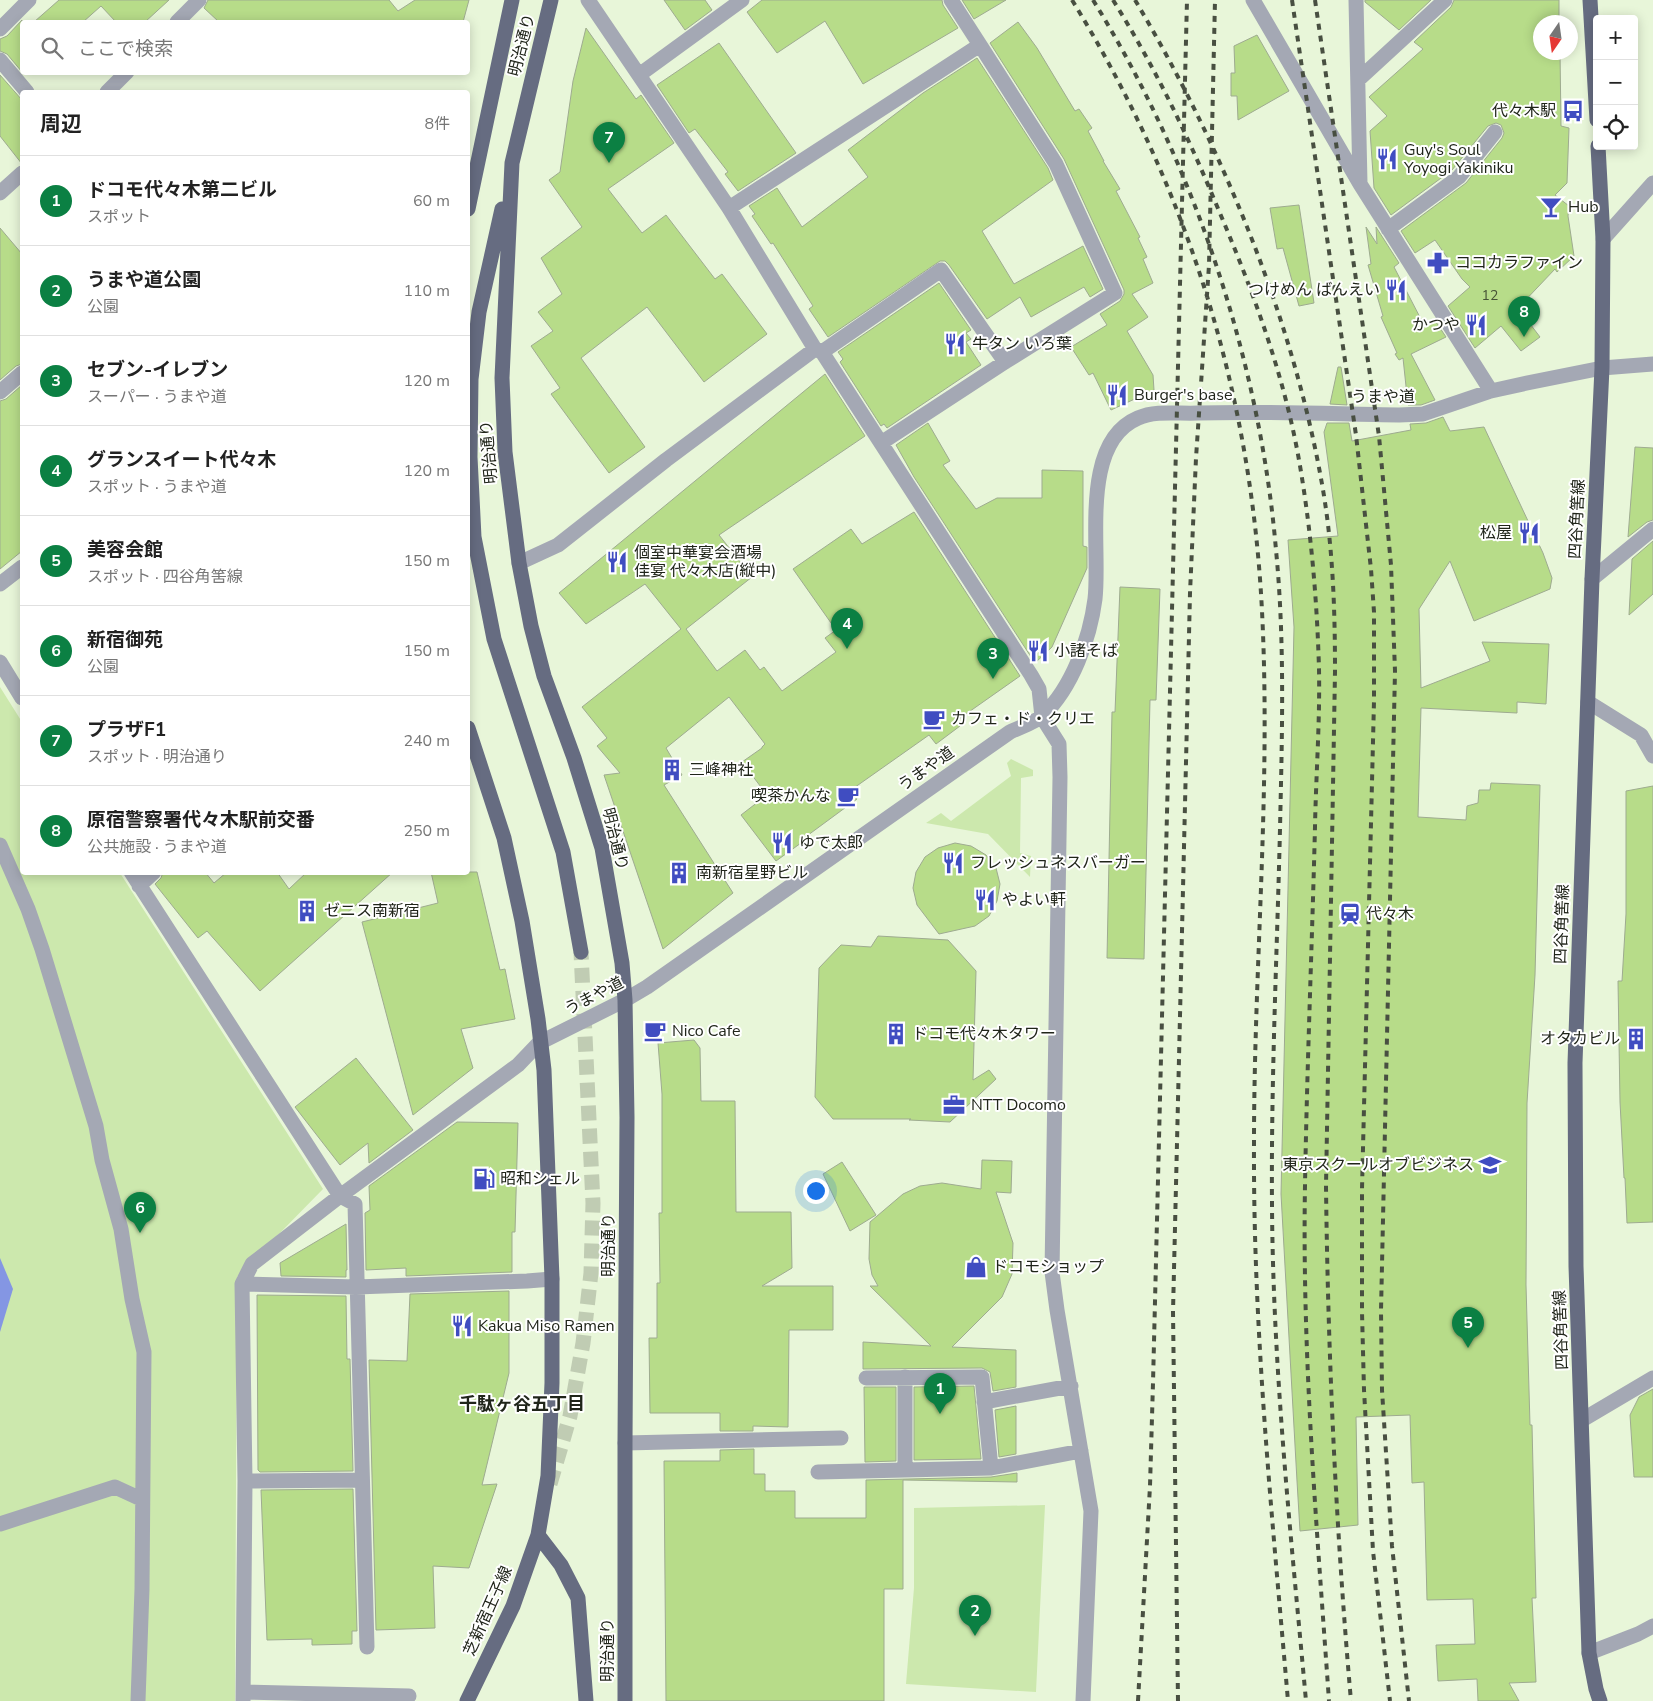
<!DOCTYPE html>
<html lang="ja">
<meta charset="utf-8">
<style>
:root{--surface:#fff;--page:#f2f2f2;--text:#222;--muted:#767676;--line:#e0e0e0;--accent:#0b8043}
body{margin:0;font-family:"Nunito Sans","Noto Sans JP",sans-serif;background:var(--page);color:var(--text)}
.controls{position:absolute;right:15px;top:15px;display:grid;overflow:hidden;border-radius:5px;box-shadow:0 2px 12px #0003}
.controls button{width:45px;height:45px;display:grid;place-items:center;padding:0;border:0;border-bottom:1px solid var(--line);background:var(--surface);color:var(--text);font:25px sans-serif}
.compass{position:absolute;left:1533px;top:15px;width:45px;height:45px;border-radius:50%;background:var(--surface);box-shadow:0 2px 12px #0003;rotate:193deg}
.you{position:absolute;left:815px;top:1190px;width:18px;height:18px;margin:-12px;border:4px solid #fff;border-radius:50%;background:#1a73e8;box-shadow:0 0 0 8px #1a73e833}
.badge{display:grid;place-items:center;width:32px;height:32px;border-radius:50%;background:var(--accent);color:#fff;font-size:16px;font-weight:700}
.pin{position:absolute;translate:-50% -41px;filter:drop-shadow(0 1px 2px #0008)}
.pin::after{content:'';position:absolute;top:26px;width:18px;height:15px;background:inherit;clip-path:polygon(0 0,100% 0,50% 100%)}
.list{margin:0;padding:0;list-style:none}
h2{display:flex;justify-content:space-between;align-items:center;height:65px;margin:0;padding:0 20px;font-size:21px}
h2 small{font-size:16px;font-weight:400;color:var(--muted)}
.list li{display:grid;grid-template-columns:32px 1fr auto;gap:15px;align-items:center;box-sizing:border-box;height:90px;padding:0 20px;border-top:1px solid var(--line)}
.list b{display:block;font-size:19px;white-space:nowrap}
.list p{margin:0;font-size:16px;white-space:nowrap;color:var(--muted)}
.list em{font-size:16px;font-style:normal;color:var(--muted)}
.icon{flex:none;width:28px;height:28px;fill:none;stroke:currentColor;stroke-width:2;stroke-linecap:round;stroke-linejoin:round}
.map{position:relative;flex:none;width:1653px;height:1701px;overflow:hidden}
.search{position:absolute;background:var(--surface);box-shadow:0 2px 12px #0003;left:20px;top:20px;width:450px;height:55px;display:flex;align-items:center;gap:12px;box-sizing:border-box;padding:0 18px;border-radius:5px;color:var(--muted);font-size:19px}
.panel{position:absolute;background:var(--surface);box-shadow:0 2px 12px #0003;left:20px;top:90px;width:450px;height:785px;border-radius:5px}
.map>svg:first-child{display:block}
.green{fill:#cce8ad}
.water{fill:#8496e3}
.building{fill:#b7dc89;stroke:#9eab90}
.lines{fill:none;stroke-linecap:round;stroke-linejoin:round}
.major-tunnel{stroke:#c0ccb3;stroke-width:15;stroke-dasharray:15 8;stroke-linecap:butt}
.minor{stroke:#a4a8b4;stroke-width:15}
.major{stroke:#666c81;stroke-width:15}
.rail{stroke:#484f41;stroke-width:4;stroke-dasharray:6 6;stroke-linecap:butt}
.labels{text-anchor:middle;dominant-baseline:central;stroke-width:4;stroke-linejoin:round;paint-order:stroke}
.number-label{font-size:14px;fill:#465336}
.street-label{font-size:16px;fill:#20251a;stroke:#fff}
.poi-label{font-size:16px;fill:#20251a;stroke:#fff;text-anchor:start}
.neighbourhood-label{font-size:18px;font-weight:bold;fill:#20251a;stroke:#fff}
</style>
<div class="map">
<svg width="1653" height="1701" viewBox="0 0 1653 1701">
<rect width="100%" height="100%" fill="#e8f6d9"/>
<!-- green -->
<path class="green" d="M0,687L22,722V872L120,873L323,1189L237,1277L235,1701H0Z
M1011,759L1033,770V776L1021,778L1020,853L1031,856L1030,877L988,834L926,823L941,813L951,821L1011,776L1007,763Z
M1045,1505L1036,1692L906,1684L914,1588V1508Z"/>
<!-- water -->
<path class="water" d="M0,1258L13,1289L0,1332Z"/>
<!-- building -->
<path class="building" d="M59,0H169L145,22H116L101,6L83,22H34Z
M208,0H389L398,11L415,0H469L463,22H219L204,8Z
M664,0H705L712,10L685,30Z
M762,0H942L943,5L958,28L863,84L825,21L777,53L747,12Z
M962,0H1006L974,19Z
M1365,0H1431L1399,30L1365,2Z
M1454,0H1559V22H1540V52H1560L1561,126L1569,128L1567,183L1555,195L1569,206L1568,216L1574,256L1557,272L1555,269L1518,308L1540,337L1521,351L1501,326L1475,348L1448,306L1470,287L1462,279L1435,240L1415,253L1401,231L1466,183L1502,138L1504,133L1501,125L1496,123L1488,126L1452,170L1391,215L1374,188L1370,131L1387,116L1369,97L1423,49L1414,42L1451,7Z
M22,20V72L7,54L0,51V39L7,36Z
M1018,22L1037,48L1075,111L1079,109L1092,128L1088,131L1104,161H1103L1120,189L1116,191L1140,237L1138,238L1147,257L1143,259L1153,283L1132,294L1148,317L1127,331L1153,375L1154,390L1111,410L1093,373L1089,375L1071,347L1107,325L1100,314L1120,301L1124,294V290L1064,159L990,43Z
M586,28L636,99L641,95L674,143L608,189L642,233L666,215L715,279L722,274L767,334L704,382L647,307L581,358L645,447L609,473L551,394L560,388L531,346L553,331L538,312L562,294L541,258L582,227L549,180L560,172L573,81Z
M1257,35L1289,91L1238,120L1237,96H1231V73H1235L1234,46Z
M719,43L796,153L738,191L725,174L728,172L695,129L689,133L657,85Z
M977,58L1048,168L1053,180L982,231L1014,284L1083,246L1103,289L1090,297L1084,287L1031,317L1020,297L987,319L949,265L945,261H940L828,337L809,309L813,306L773,243L771,244L752,216L755,214L749,206L777,188L802,227L868,177L848,150L923,93Z
M0,75L22,100V164L0,136Z
M1299,205L1314,303L1299,306L1283,248L1277,249L1270,208Z
M1366,227L1377,244L1376,227L1399,263L1394,267L1425,327L1434,319L1446,337L1411,354L1435,400L1421,405H1408L1403,358L1399,360L1395,354L1397,353L1381,317L1383,316L1368,265L1371,264Z
M0,228L22,254V364L16,366L0,380Z
M939,283L971,330L966,333L971,339L966,342L981,365L887,428L884,424L881,426L840,362L843,359L838,352Z
M1338,367H1341L1347,405L1330,404Z
M825,374L865,436L719,535L752,577L686,629L717,671L745,650L760,670L764,667L782,691L836,652L825,638L836,630L793,569L851,529L862,544L914,512L1020,676L956,721L960,726L936,744L929,735L851,790L857,799L800,841L801,843L776,861L741,815L767,795L742,762L762,748V747L765,744L729,697L666,748L682,775L664,785L733,893L663,949L604,775L620,773L597,746L607,738L582,707L681,629L645,584L586,624L559,593Z
M22,385V551L0,569V401L6,399Z
M1443,417L1450,431L1484,427L1543,553L1552,578L1550,589L1474,621L1450,561L1419,609L1421,688L1490,661L1482,642L1549,644L1546,704L1517,702V713L1421,708L1418,817L1466,820L1467,806L1478,803L1479,790H1490L1491,783L1540,785L1535,975L1527,1103L1526,1285L1530,1425H1532L1536,1598H1532L1536,1682L1509,1683L1519,1701H1478L1477,1679L1438,1681L1436,1645L1475,1644L1473,1599L1427,1600L1424,1482L1412,1483L1410,1415L1356,1417L1358,1525L1300,1531L1297,1481L1281,1194L1294,627L1288,540L1338,536L1324,432L1327,423H1349L1352,441L1411,430L1410,424L1426,423Z
M928,423L950,461L943,465L976,509L997,498H1042V470L1083,471V546L1087,547V568L1052,647L1035,663L914,477L896,445Z
M1635,447L1653,448V520L1647,522L1628,537Z
M1653,541V594L1629,615L1632,559Z
M1120,587L1160,589L1156,700H1150L1144,959L1107,958L1112,712H1115Z
M1653,786V1222L1627,1223L1625,1178H1624L1620,1102L1618,981H1622L1626,914V791Z
M955,843L971,846L986,855L996,868L1000,884L997,901L989,916L975,926L939,934L917,905L913,888L916,872L925,857L938,848Z
M163,872H205L214,883L227,872H277L289,889L307,872H393L260,991L207,931L198,938L155,884L161,878Z
M431,872H477L500,970L505,969L515,1019L461,1029L473,1068L413,1115L362,922L438,903Z
M878,936L948,940L976,971L973,1080L989,1070L996,1079L950,1122L909,1120L911,1119H833L815,1097L819,968L841,945L871,947Z
M694,1040L700,1048L701,1101H735L736,1212H791L792,1268L762,1286H833V1330H789L788,1427L753,1426V1431H720V1413H650L649,1338H657V1283H660L659,1213H662V1094L658,1043Z
M356,1058L413,1130L369,1163L368,1143L340,1165L295,1107Z
M457,1122L518,1123L515,1232H512V1272L406,1276V1268L366,1270L365,1213L370,1210L369,1186Z
M982,1160L1012,1161L1011,1193L996,1192L1013,1243L1012,1274L1002,1297L952,1347L1016,1350V1387L993,1391L990,1372L982,1368L863,1369V1342L931,1346L870,1286H878L872,1275L869,1259L870,1222L903,1194L920,1186L942,1183L981,1189Z
M842,1162L876,1215L850,1231L823,1174Z
M346,1224L347,1270H346V1277L281,1276L280,1263Z
M509,1291V1373L482,1485L497,1484L469,1568L433,1566L435,1628L376,1630L369,1360L407,1361L410,1294Z
M257,1295L346,1296L347,1359H350L353,1471L260,1472L258,1470Z
M974,1386L981,1459L914,1460V1387Z
M864,1387H896V1461L865,1462Z
M1653,1389V1477H1634L1630,1415L1639,1397Z
M1016,1406V1454L999,1457L995,1410Z
M754,1449V1474H765V1491H795V1518H866V1480L991,1477L1017,1473V1482L903,1480V1589H884V1701H666L664,1461H720V1450Z
M353,1489L357,1631H352V1644L312,1645V1639L267,1640L261,1490Z"/>
<g class="lines">
<!-- major-tunnel -->
<path class="major-tunnel" d="M550,1484L570,1416L583,1343L591,1273L593,1203L581,952"/>
<!-- minor -->
<path class="minor" d="M588,0L729,208L815,349L822,352L1031,675L1039,689L1042,717L1059,744L1060,777L1052,1272L1057,1310L1091,1511L1083,1701
M951,0L980,45
M1253,0L1360,184L1491,391
M1356,0L1360,183
M177,22L199,0
M0,29L29,0
M0,60L27,92
M639,75L742,0
M1358,80L1445,0
M107,92L127,72
M0,193L22,173
M729,208L980,45L1056,164L1115,293L1005,362L881,443
M1388,229L1459,177L1495,132
M1603,239L1653,183
M822,352L941,270L1005,362
M0,392L22,373
M519,563L558,545L666,460L815,349
M1592,579L1653,529
M0,584L22,567
M0,662L22,698
M1588,702L1641,735L1653,756
M0,845L28,909L42,949L96,1126L102,1160L121,1229L132,1299L144,1352L142,1589L138,1701
M131,872L340,1196L355,1204L367,1647
M139,886L154,872
M242,1284L252,1264L340,1196L518,1065L539,1043L625,1000L647,987L1010,732C1020,727 1035,723 1043,715C1072,688 1090,638 1095,599C1101,548 1079,443 1138,418C1156,410 1179,414 1198,413C1265,411 1332,414 1399,415L1423,414L1491,391L1527,383L1602,368L1653,364
M905,1377V1469
M866,1378L982,1377L991,1468
M984,1402L1071,1386
M1582,1420L1653,1378
M625,1443L841,1438
M818,1472L991,1468L1081,1451
M245,1481L362,1480
M0,1524L115,1487L141,1499
M1589,1653L1638,1634L1653,1626
M243,1692L409,1696
M243,1701L245,1481L242,1284L356,1287L527,1281L552,1279"/>
<!-- major -->
<path class="major" d="M551,0L512,163L502,378L505,452L519,563L531,626L544,676L574,758L602,848L622,963L625,1000L627,1117L625,1443V1701
M1590,0L1597,120
M1598,146L1603,239L1602,368L1592,579L1575,1063L1576,1266L1589,1653L1596,1689L1600,1701
M468,209L512,0
M502,209L479,312L471,379L470,457L474,537L494,639L563,852L581,952
M538,1535L561,1565L578,1598L586,1701
M467,1701L513,1606L538,1535L548,1476L552,1383V1279L544,1070L538,1019L522,921L504,838L468,728"/>
<!-- rail -->
<path class="rail" d="M1072,0C1187,187 1251,391 1262,611C1271,788 1254,966 1254,1143C1253,1330 1272,1515 1288,1701
M1093,0C1193,161 1260,361 1276,550C1285,643 1282,736 1280,829C1277,954 1271,1080 1272,1205C1273,1371 1291,1536 1306,1701
M1113,0C1155,67 1189,138 1219,211C1253,291 1284,375 1299,460C1311,529 1317,599 1319,669C1320,722 1316,774 1315,827C1312,946 1307,1066 1305,1185C1302,1358 1317,1529 1329,1701
M1135,0C1221,144 1293,319 1322,484C1333,546 1335,609 1335,672L1326,1186C1328,1358 1336,1530 1351,1701
M1292,0L1356,435L1371,569L1374,612V701L1362,1189V1312L1364,1390L1373,1551L1390,1701
M1315,0L1379,436L1391,565L1395,671L1381,1311L1382,1390L1392,1546L1409,1701
M1138,1701L1150,1486L1153,1383L1187,0
M1178,1701L1173,1312L1190,593L1196,458L1209,265L1215,0"/>
</g>
<!-- icons -->
<defs>
<g id="bus-bare" transform="scale(1.725)"><path d="M-5-6H5V4H4V6H2V4H-2V6H-4V4H-5ZM-3.5-4V0h7V-4ZM-3.5 1.2v1.5H-2V1.2ZM2 1.2v1.5H3.5V1.2Z" fill="#404dc1" stroke="#fff" stroke-width="2.5" paint-order="stroke"/></g>
<g id="restaurant-bare" transform="scale(1.725)"><path d="M-5-6h1v4h1v-4h1v4h1v-4h1v5L-1.5 .5V6h-2V.5L-5-1ZM5-6V6H3V1.5H1.5Q1.5-4 5-6Z" fill="#404dc1" stroke="#fff" stroke-width="2.5" paint-order="stroke"/></g>
<g id="bar-bare" transform="scale(1.725)"><path d="M-6-5H6L.8 .8V4.5H3.5V6h-7V4.5H-.8V.8Z" fill="#404dc1" stroke="#fff" stroke-width="2.5" paint-order="stroke"/></g>
<g id="pharmacy-bare" transform="scale(1.725)"><path d="M-2-6h4v4h4v4h-4v4h-4v-4h-4v-4h4Z" fill="#404dc1" stroke="#fff" stroke-width="2.5" paint-order="stroke"/></g>
<g id="cafe-bare" transform="scale(1.725)"><path d="M-5.5-4.5H6V0H3Q3 3.5 0 3.5H-2.5Q-5.5 3.5-5.5 0ZM3-3.2v2h1.7v-2ZM-6 4.5H4V6H-6Z" fill="#404dc1" stroke="#fff" stroke-width="2.5" paint-order="stroke"/></g>
<g id="building-bare" transform="scale(1.725)"><path d="M-4-6H4V6H1V3H-1V6H-4ZM-2.5-4.3h1.7v1.8h-1.7ZM.8-4.3h1.7v1.8H.8ZM-2.5-1h1.7V.8h-1.7ZM.8-1h1.7V.8H.8Z" fill="#404dc1" stroke="#fff" stroke-width="2.5" paint-order="stroke"/></g>
<g id="station-bare" transform="scale(1.725)"><path d="M-3-6H3Q5-6 5-4V2Q5 4 3 4L4.5 6H3L1.5 4h-3L-3 6H-4.5L-3 4Q-5 4-5 2V-4Q-5-6-3-6ZM-3.5-4v3h7v-3ZM-3.5 1v1.5H-2V1ZM2 1v1.5H3.5V1Z" fill="#404dc1" stroke="#fff" stroke-width="2.5" paint-order="stroke"/></g>
<g id="office-bare" transform="scale(1.725)"><path d="M-6-3h4V-5.5h4V-3h4V5H-6ZM-1-4.5V-3h2v-1.5ZM-6 0V1H6V0Z" fill="#404dc1" stroke="#fff" stroke-width="2.5" paint-order="stroke"/></g>
<g id="school-bare" transform="scale(1.725)"><path d="M0-5L7-2L0 1L-7-2ZM-4 1L0 2.5L4 1V4Q0 6-4 4Z" fill="#404dc1" stroke="#fff" stroke-width="2.5" paint-order="stroke"/></g>
<g id="fuel-bare" transform="scale(1.725)"><path d="M-5.5-6h7V0h2V4h1.3V-2.5L3-4.5l.8-.8L6-3V5H2.5V1h-1V6h-7ZM-4.2-4.7v3.2H.2V-4.7Z" fill="#404dc1" stroke="#fff" stroke-width="2.5" paint-order="stroke"/></g>
<g id="shop-bare" transform="scale(1.725)"><path d="M-5-2.5h2.3a2.7 3.5 0 0 1 5.4 0H5L5.5 6h-11ZM-1.5-2.5h3a1.5 2.3 0 0 0-3 0Z" fill="#404dc1" stroke="#fff" stroke-width="2.5" paint-order="stroke"/></g>
</defs>
<g fill-rule="evenodd">
<use href="#bus-bare" x="1573" y="111"/>
<use href="#restaurant-bare" x="1387" y="159"/>
<use href="#bar-bare" x="1551" y="207"/>
<use href="#pharmacy-bare" x="1438" y="263"/>
<use href="#restaurant-bare" x="1396" y="290"/>
<use href="#restaurant-bare" x="1476" y="325"/>
<use href="#restaurant-bare" x="955" y="344"/>
<use href="#restaurant-bare" x="1117" y="395"/>
<use href="#restaurant-bare" x="1529" y="533"/>
<use href="#restaurant-bare" x="617" y="562"/>
<use href="#restaurant-bare" x="1038" y="651"/>
<use href="#cafe-bare" x="934" y="719"/>
<use href="#building-bare" x="672" y="770"/>
<use href="#cafe-bare" x="848" y="796"/>
<use href="#restaurant-bare" x="782" y="843"/>
<use href="#restaurant-bare" x="953" y="863"/>
<use href="#building-bare" x="679" y="873"/>
<use href="#restaurant-bare" x="985" y="900"/>
<use href="#building-bare" x="307" y="911"/>
<use href="#station-bare" x="1350" y="914"/>
<use href="#cafe-bare" x="655" y="1031"/>
<use href="#building-bare" x="896" y="1034"/>
<use href="#building-bare" x="1636" y="1039"/>
<use href="#office-bare" x="954" y="1105"/>
<use href="#school-bare" x="1490" y="1165"/>
<use href="#fuel-bare" x="484" y="1179"/>
<use href="#shop-bare" x="976" y="1267"/>
<use href="#restaurant-bare" x="462" y="1326"/>
</g>
<g class="labels">
<!-- number labels -->
<g class="number-label">
<text x="1490" y="295">12</text>
</g>
<!-- street labels -->
<g class="street-label">
<text transform="translate(522 45) rotate(-76)">明治通り</text>
<text x="1383" y="397">うまや道</text>
<text transform="translate(489 452) rotate(-95)">明治通り</text>
<text transform="translate(1577 519) rotate(-87)">四谷角筈線</text>
<text transform="translate(926 769) rotate(-35)">うまや道</text>
<text transform="translate(615 839) rotate(76)">明治通り</text>
<text transform="translate(1562 924) rotate(-88)">四谷角筈線</text>
<text transform="translate(594 996) rotate(-27)">うまや道</text>
<text transform="translate(609 1245) rotate(-90)">明治通り</text>
<text transform="translate(1561 1330) rotate(-92)">四谷角筈線</text>
<text transform="translate(488 1611) rotate(-66)">芝新宿王子線</text>
<text transform="translate(608 1650) rotate(-90)">明治通り</text>
</g>
<!-- poi labels -->
<g class="poi-label">
<text x="1556" y="111" text-anchor="end">代々木駅</text>
<text x="1404" y="150">Guy's Soul<tspan x="1404" dy="18">Yoyogi Yakiniku</tspan></text>
<text x="1568" y="207">Hub</text>
<text x="1455" y="263">ココカラファイン</text>
<text x="1380" y="290" text-anchor="end">つけめん ばんえい</text>
<text x="1460" y="325" text-anchor="end">かつや</text>
<text x="972" y="344">牛タン いろ葉</text>
<text x="1134" y="395">Burger's base</text>
<text x="1512" y="533" text-anchor="end">松屋</text>
<text x="634" y="553">個室中華宴会酒場<tspan x="634" dy="18">佳宴 代々木店(縦中)</tspan></text>
<text x="1054" y="651">小諸そば</text>
<text x="951" y="719">カフェ・ド・クリエ</text>
<text x="689" y="770">三峰神社</text>
<text x="831" y="796" text-anchor="end">喫茶かんな</text>
<text x="799" y="843">ゆで太郎</text>
<text x="970" y="863">フレッシュネスバーガー</text>
<text x="696" y="873">南新宿星野ビル</text>
<text x="1002" y="900">やよい軒</text>
<text x="324" y="911">ゼニス南新宿</text>
<text x="1366" y="914">代々木</text>
<text x="672" y="1031">Nico Cafe</text>
<text x="912" y="1034">ドコモ代々木タワー</text>
<text x="1620" y="1039" text-anchor="end">オタカビル</text>
<text x="971" y="1105">NTT Docomo</text>
<text x="1474" y="1165" text-anchor="end">東京スクールオブビジネス</text>
<text x="500" y="1179">昭和シェル</text>
<text x="992" y="1267">ドコモショップ</text>
<text x="478" y="1326">Kakua Miso Ramen</text>
</g>
<!-- neighbourhood labels -->
<g class="neighbourhood-label">
<text x="522" y="1404">千駄ヶ谷五丁目</text>
</g>
</g>
</svg>
<div class="controls">
<button>+</button>
<button>−</button>
<button><svg class="icon" aria-label="locate" viewBox="0 0 24 24"><circle cx="12" cy="12" r="6"/><path d="M12 2v4M12 18v4M2 12h4M18 12h4"/></svg></button>
</div>
<svg class="compass" viewBox="-18 -18 36 36"><path d="M0-13l5 13h-10z" fill="#e53935"/><path d="M0 13l5-13h-10z" fill="#767676"/></svg>
<div class="you"></div>
<div class="pin badge" style="left:940px;top:1414px">1</div>
<div class="pin badge" style="left:975px;top:1636px">2</div>
<div class="pin badge" style="left:993px;top:679px">3</div>
<div class="pin badge" style="left:847px;top:649px">4</div>
<div class="pin badge" style="left:1468px;top:1348px">5</div>
<div class="pin badge" style="left:140px;top:1233px">6</div>
<div class="pin badge" style="left:609px;top:163px">7</div>
<div class="pin badge" style="left:1524px;top:337px">8</div>
<div class="search"><svg class="icon" aria-label="search" viewBox="0 0 24 24"><circle cx="10" cy="10" r="6"/><path d="M15 15l6 6"/></svg>ここで検索</div>
<section class="panel">
<h2>周辺<small>8件</small></h2>
<ul class="list">
<li><span class="badge">1</span><div><b>ドコモ代々木第二ビル</b><p>スポット</p></div><em>60 m</em></li>
<li><span class="badge">2</span><div><b>うまや道公園</b><p>公園</p></div><em>110 m</em></li>
<li><span class="badge">3</span><div><b>セブン-イレブン</b><p>スーパー · うまや道</p></div><em>120 m</em></li>
<li><span class="badge">4</span><div><b>グランスイート代々木</b><p>スポット · うまや道</p></div><em>120 m</em></li>
<li><span class="badge">5</span><div><b>美容会館</b><p>スポット · 四谷角筈線</p></div><em>150 m</em></li>
<li><span class="badge">6</span><div><b>新宿御苑</b><p>公園</p></div><em>150 m</em></li>
<li><span class="badge">7</span><div><b>プラザF1</b><p>スポット · 明治通り</p></div><em>240 m</em></li>
<li><span class="badge">8</span><div><b>原宿警察署代々木駅前交番</b><p>公共施設 · うまや道</p></div><em>250 m</em></li>
</ul>
</section>
</div>
